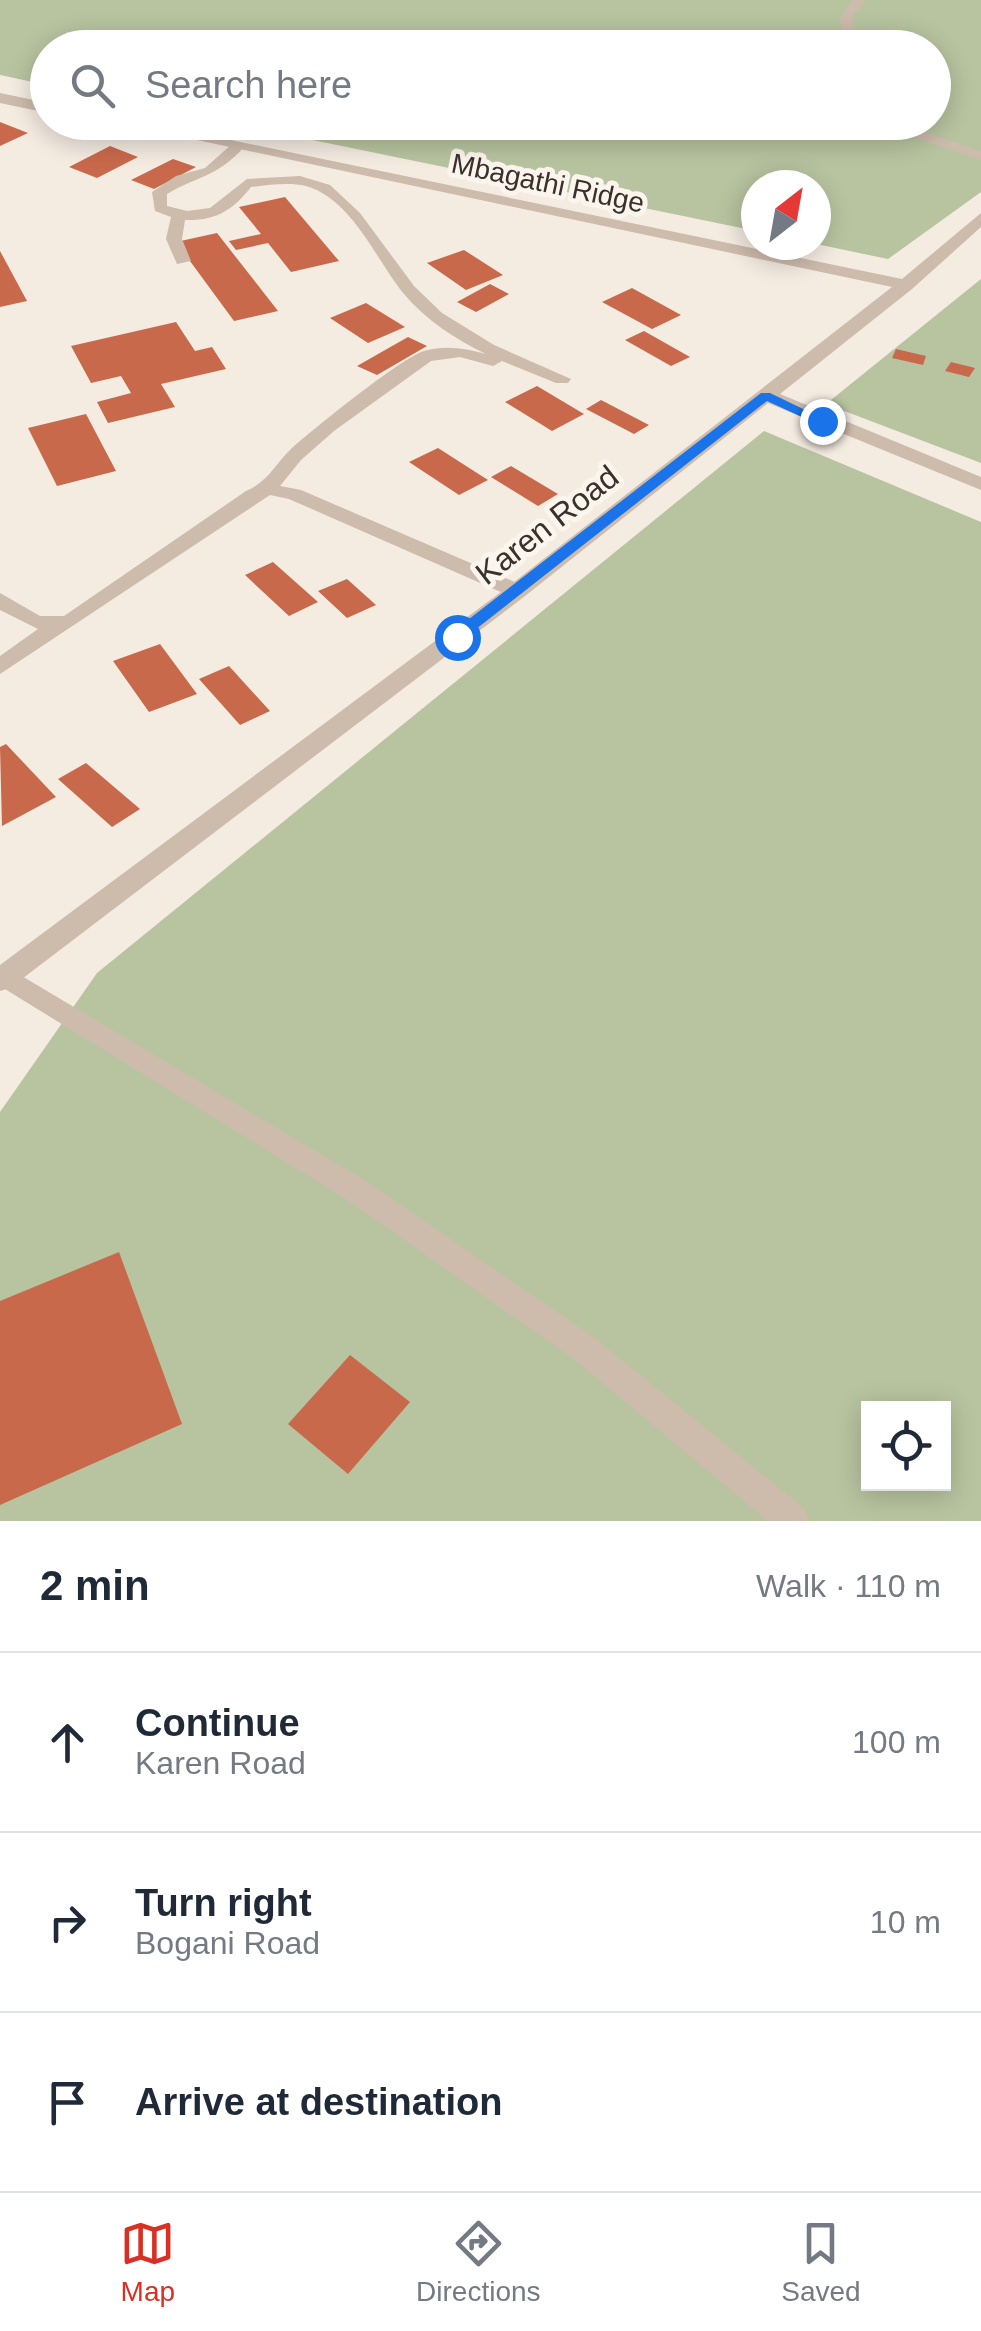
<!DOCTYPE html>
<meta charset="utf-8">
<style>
:root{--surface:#fff;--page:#f2f2f3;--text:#1f2937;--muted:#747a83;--line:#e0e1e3;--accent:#d93025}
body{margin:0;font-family:Helvetica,sans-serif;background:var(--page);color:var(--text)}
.controls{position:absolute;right:30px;bottom:30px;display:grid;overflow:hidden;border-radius:0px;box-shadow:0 5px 25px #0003}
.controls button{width:90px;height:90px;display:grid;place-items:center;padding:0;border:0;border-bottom:2px solid var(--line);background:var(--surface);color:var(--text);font:50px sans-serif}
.compass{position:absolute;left:741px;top:170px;width:90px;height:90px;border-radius:50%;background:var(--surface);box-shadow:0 5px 25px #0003;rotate:31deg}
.stop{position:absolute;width:30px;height:30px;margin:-22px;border:8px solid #1a73e8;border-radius:50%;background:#fff}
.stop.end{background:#1a73e8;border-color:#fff;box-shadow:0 2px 10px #0008}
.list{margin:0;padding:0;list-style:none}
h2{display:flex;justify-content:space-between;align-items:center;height:130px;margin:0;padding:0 40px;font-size:42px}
h2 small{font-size:32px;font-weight:400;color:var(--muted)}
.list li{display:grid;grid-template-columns:65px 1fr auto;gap:30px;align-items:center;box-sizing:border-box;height:180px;padding:0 40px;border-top:2px solid var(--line)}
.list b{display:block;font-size:38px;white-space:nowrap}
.list p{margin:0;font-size:32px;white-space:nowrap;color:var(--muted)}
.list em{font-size:32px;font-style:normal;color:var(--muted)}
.icon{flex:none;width:55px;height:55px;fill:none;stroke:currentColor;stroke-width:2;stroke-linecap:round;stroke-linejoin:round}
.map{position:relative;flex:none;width:981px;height:1521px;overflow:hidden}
.search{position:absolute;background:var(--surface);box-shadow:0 5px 25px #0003;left:30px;right:30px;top:30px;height:110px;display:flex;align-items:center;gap:25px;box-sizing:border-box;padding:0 35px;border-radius:55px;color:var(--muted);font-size:38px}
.sheet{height:670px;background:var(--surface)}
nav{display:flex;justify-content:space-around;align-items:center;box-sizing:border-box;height:140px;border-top:2px solid var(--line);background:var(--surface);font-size:28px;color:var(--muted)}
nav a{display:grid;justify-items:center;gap:5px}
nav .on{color:var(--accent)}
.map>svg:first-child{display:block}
.green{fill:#b8c4a0;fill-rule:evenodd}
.building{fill:#c8694b}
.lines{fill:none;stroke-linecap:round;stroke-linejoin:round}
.lane{fill:#cdbbac;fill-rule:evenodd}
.street{fill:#cdbbac;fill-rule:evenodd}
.route{fill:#1a73e8}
.labels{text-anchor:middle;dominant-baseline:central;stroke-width:10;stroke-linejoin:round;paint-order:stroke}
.far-street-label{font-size:28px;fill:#3b302b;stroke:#fbf5ee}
.street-label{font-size:32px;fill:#3b302b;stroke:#fbf5ee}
</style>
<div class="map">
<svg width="981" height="1521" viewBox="0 0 981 1521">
<rect width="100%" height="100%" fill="#f4ebe1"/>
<!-- green -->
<path class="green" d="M0,0H981V192L888,259L816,244V185H756V231L230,123L934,122V48H48L47,85L0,75Z
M981,279V463L826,404Z
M764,431L981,522V1521H0V1112L97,973ZM868,1408H944V1484H868Z"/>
<!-- building -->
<path class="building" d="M0,122L28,133L0,146Z
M110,146L138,157L97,178L69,167Z
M173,159L196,167L154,189L131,180Z
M285,197L339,261L291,272L268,243L236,250L229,241L261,234L239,207Z
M217,233L278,311L234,321L176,242Z
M464,250L503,275L466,290L427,263Z
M0,251L27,301L0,307Z
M490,284L509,294L476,312L457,302Z
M632,288L681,315L652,329L602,302Z
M366,303L405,327L368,343L330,318Z
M176,322L195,351L212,347L226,369L161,384L175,407L108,423L97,402L131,393L121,376L91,383L71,346Z
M644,331L690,357L671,366L625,340Z
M408,337L427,346L377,375L357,366Z
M896,349L926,356L923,365L892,358Z
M951,362L975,368L969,377L945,371Z
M537,386L584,414L552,431L505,402Z
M601,400L649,425L634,434L586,409Z
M86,414L116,471L57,486L28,428Z
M438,448L488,480L459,495L409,462Z
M511,466L558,494L538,506L491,477Z
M273,562L318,602L289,616L245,575Z
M347,579L376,605L347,618L318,591Z
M160,644L197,694L149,712L113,661Z
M229,666L270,711L240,725L199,679Z
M6,744L56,797L2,826L0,747Z
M86,763L140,809L112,827L58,779Z
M119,1252L182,1424L0,1505V1301Z
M350,1355L410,1402L348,1474L288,1424Z"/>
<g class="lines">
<!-- lane -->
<path class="lane" d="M853,0H866L852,17L859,48H846L840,17Z
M871,122H894L981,151V160Z
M232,144L244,147C216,178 199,175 167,194V206L187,211L210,208L247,179L300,176L330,185L360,213L414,286L442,313L494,345L571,379L568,383H556L502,361L493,366L460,357L431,361L334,431L301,460L280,486L301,490L524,586L527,591L517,597L510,596L289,499L270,495L0,674V656L38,629L0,610V593L40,616H64L246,491C268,482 275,464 291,449C312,430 401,358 424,351C445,345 465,348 486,354C455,339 426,320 404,294C376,260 352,199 306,186C289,182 269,185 251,187C233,210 216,221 185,220L182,239L191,261L177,264L166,239L171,217L155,211L152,192L176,176L205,168Z
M5,966L366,1181L596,1339L805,1509L809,1521H768L574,1359L346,1199L0,986V968Z"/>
<!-- street -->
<path class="street" d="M0,93L48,103V113L0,103Z
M112,122H144L902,279L981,213V227L912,289L780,394L981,477V490L768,403L525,596L10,988L0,991V965L509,586L892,287Z"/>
</g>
<!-- route -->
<path class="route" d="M761,393H770L828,421L817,424L767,401L462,640H451V633Z"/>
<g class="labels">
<!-- far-street labels -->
<g class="far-street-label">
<text transform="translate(548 183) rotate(12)">Mbagathi Ridge</text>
</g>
<!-- street labels -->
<g class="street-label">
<text transform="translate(547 525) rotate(-38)">Karen Road</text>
</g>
</g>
</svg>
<div class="controls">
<button><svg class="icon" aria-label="locate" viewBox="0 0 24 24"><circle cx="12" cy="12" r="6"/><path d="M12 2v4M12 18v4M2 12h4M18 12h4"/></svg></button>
</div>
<svg class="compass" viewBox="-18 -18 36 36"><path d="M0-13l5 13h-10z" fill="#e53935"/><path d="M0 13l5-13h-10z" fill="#747a83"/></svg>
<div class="stop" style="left:457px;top:637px"></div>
<div class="stop end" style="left:822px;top:421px"></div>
<div class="search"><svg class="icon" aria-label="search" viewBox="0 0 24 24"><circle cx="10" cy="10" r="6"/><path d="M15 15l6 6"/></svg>Search here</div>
</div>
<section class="sheet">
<h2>2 min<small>Walk · 110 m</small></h2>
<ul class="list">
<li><svg class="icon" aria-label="ahead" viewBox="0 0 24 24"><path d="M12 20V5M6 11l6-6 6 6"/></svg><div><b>Continue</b><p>Karen Road</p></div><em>100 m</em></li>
<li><svg class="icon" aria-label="right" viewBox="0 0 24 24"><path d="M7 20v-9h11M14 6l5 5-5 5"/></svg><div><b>Turn right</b><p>Bogani Road</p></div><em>10 m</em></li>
<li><svg class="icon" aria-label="arrive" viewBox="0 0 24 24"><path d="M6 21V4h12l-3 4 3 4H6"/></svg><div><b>Arrive at destination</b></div></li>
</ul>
</section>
<nav>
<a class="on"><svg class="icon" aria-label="map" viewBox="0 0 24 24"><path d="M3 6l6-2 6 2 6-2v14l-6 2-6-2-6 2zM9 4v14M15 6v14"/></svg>Map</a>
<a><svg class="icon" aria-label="directions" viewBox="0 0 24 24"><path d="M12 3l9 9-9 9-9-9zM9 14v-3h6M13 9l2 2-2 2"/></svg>Directions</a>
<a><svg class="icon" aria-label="saved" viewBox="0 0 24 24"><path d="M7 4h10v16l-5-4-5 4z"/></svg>Saved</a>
</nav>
